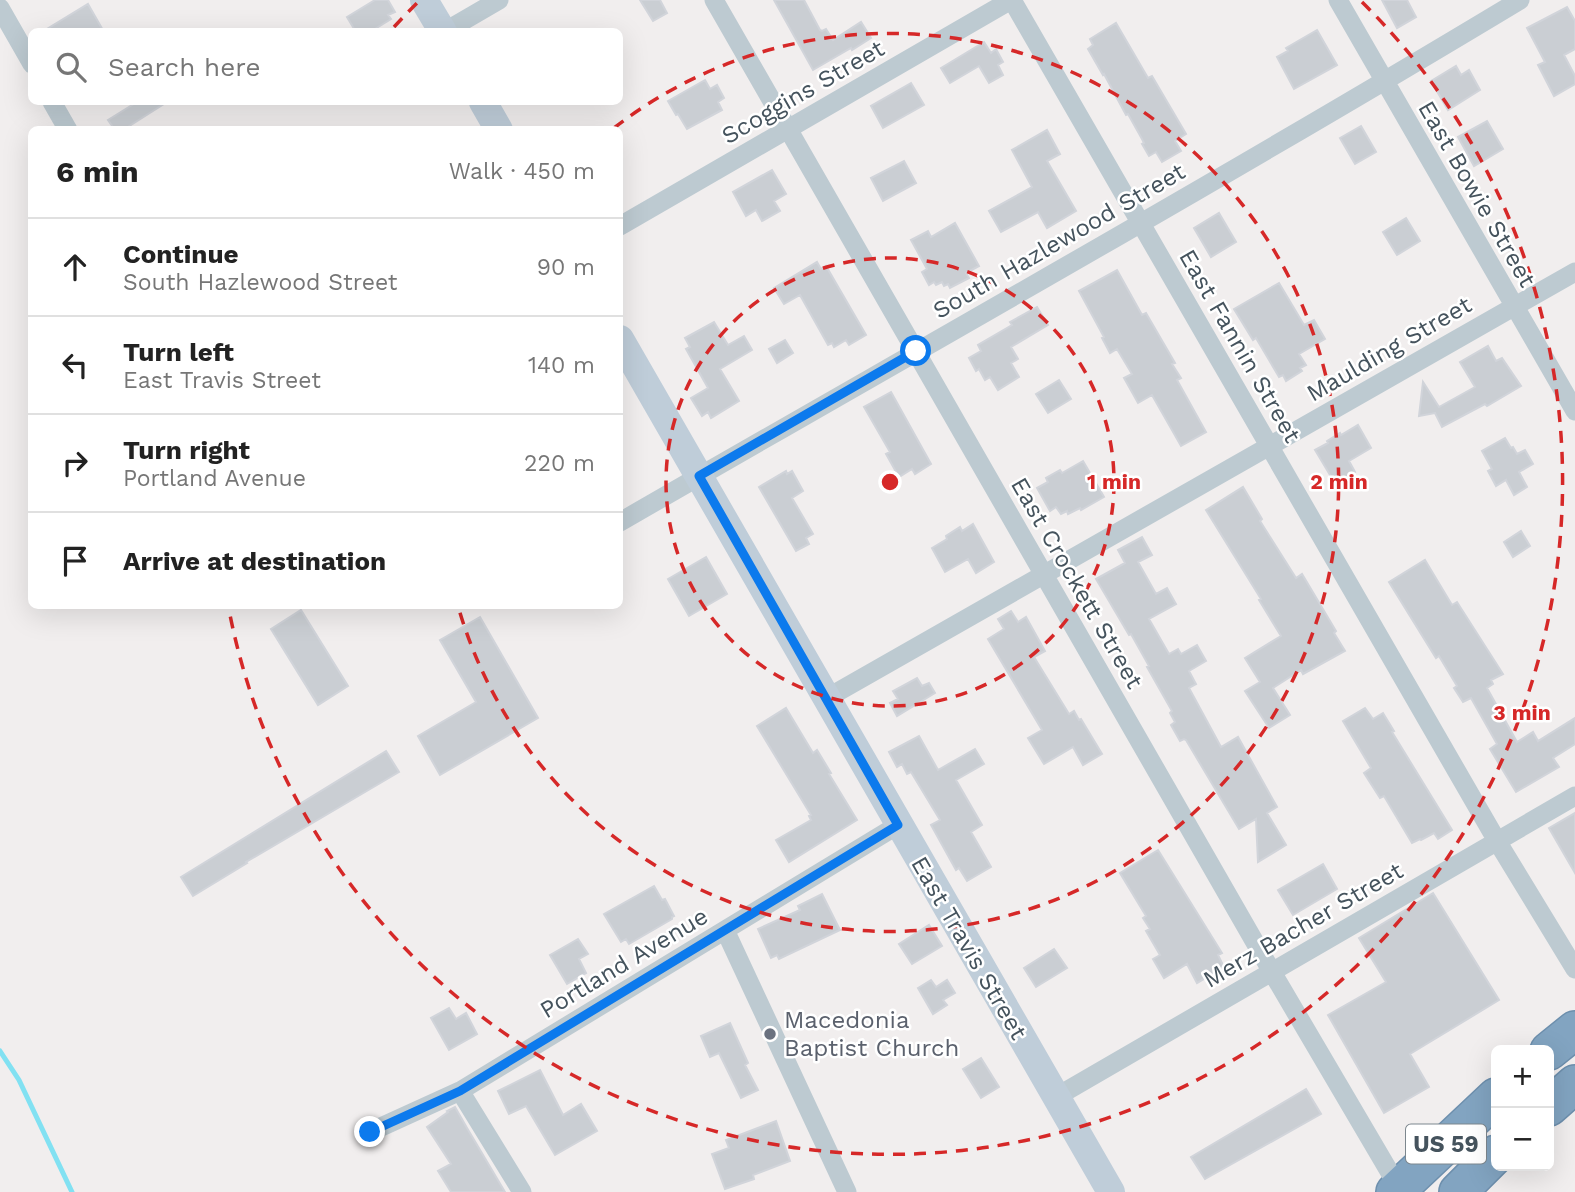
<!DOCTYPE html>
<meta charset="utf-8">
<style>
:root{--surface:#fff;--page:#f2f2f2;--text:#222;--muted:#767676;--line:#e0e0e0}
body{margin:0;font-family:"Work Sans",sans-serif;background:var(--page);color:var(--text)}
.controls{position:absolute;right:21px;bottom:21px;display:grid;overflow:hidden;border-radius:10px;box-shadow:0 7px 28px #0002}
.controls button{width:63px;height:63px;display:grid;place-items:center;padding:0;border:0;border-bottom:2px solid var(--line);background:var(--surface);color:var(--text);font:35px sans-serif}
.stop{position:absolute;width:21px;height:21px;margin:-16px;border:5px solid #0c7aed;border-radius:50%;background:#fff}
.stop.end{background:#0c7aed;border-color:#fff;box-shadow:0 2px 7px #0008}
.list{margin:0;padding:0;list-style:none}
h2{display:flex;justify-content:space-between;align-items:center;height:91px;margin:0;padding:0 28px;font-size:30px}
h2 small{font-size:23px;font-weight:400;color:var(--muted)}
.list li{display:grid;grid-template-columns:46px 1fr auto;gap:21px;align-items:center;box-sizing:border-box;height:98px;padding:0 28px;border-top:2px solid var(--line)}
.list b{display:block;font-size:26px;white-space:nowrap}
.list p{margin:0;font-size:23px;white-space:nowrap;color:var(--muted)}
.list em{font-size:23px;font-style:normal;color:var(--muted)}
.icon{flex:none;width:38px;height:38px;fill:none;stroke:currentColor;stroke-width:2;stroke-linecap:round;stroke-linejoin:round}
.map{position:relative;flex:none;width:1575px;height:1192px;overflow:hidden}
.search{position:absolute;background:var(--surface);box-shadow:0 7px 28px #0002;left:28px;top:28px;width:595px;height:77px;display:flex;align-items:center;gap:18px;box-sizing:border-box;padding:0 24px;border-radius:10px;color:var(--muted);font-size:26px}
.panel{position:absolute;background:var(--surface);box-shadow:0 7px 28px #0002;left:28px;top:126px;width:595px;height:483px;border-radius:10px}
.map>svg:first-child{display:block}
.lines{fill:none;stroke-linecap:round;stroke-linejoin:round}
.stream{stroke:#82e1f2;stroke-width:5}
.building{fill:#caced3;stroke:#d1d4da;stroke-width:2}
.highway-casing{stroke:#6d8fad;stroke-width:40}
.street{stroke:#bdcad1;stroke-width:19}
.secondary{stroke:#bfcdd9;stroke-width:28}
.highway{stroke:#82a4c1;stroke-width:37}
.route{stroke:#0c7aed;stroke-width:9}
.ring{fill:none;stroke:#d62828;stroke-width:3.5;stroke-dasharray:12 9}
.worship-dot{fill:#6b7280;stroke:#fff;stroke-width:2.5}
.labels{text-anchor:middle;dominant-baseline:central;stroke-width:5;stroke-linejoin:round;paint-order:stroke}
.shield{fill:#fff;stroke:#7d878e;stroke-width:2}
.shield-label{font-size:23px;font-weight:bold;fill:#45535d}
.street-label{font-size:24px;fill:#45535d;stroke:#fff}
.worship-label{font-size:24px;fill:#5b616d;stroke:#fff;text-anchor:start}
.centre{fill:#d62828;stroke:#fff;stroke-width:3.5}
.ring-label{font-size:21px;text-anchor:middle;font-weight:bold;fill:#d62828;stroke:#fff;stroke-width:5;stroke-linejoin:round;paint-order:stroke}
</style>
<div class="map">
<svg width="1575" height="1192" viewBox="0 0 1575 1192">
<rect width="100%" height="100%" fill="#f1eeee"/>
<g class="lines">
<!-- stream -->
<path class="stream" d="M0,1051L19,1080L72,1192"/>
</g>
<!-- building -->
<path class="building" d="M375,0H388L395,12L388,15L391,19L370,32H356L347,17Z
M640,0H660L667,13L653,21Z
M774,0H804L820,30L822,31L826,29L833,40L861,22L871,38L852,50L851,48L813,70Z
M1382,0H1407L1416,17L1397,28Z
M88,4L104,32H42Z
M1567,7L1575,21V49L1564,55L1575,76V84L1554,96L1538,65L1545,62L1527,28Z
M1116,23L1148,78L1152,76L1186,134L1175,141L1181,151L1162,162L1156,152L1149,156L1142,144L1144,143L1142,139L1128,114L1126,115L1104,74L1103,75L1088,49L1093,45L1090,39Z
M1317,30L1337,65L1294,89L1277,57L1288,51L1286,48Z
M984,42L991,53L996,49L1003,62L998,65L1003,75L989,83L979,66L950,83L941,68Z
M1456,66L1461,75L1469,70L1480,90L1448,110L1431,81Z
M705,80L710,89L717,85L724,98L718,102L722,110L687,129L678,114L676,115L668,101Z
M911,83L924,105L883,128L871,106Z
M137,102H167L123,130H115L108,120Z
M1487,121L1503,149L1474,166L1458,137Z
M1361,126L1376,152L1355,164L1340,138Z
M1047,130L1060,154L1047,161L1076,211L1047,228L1038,212L1001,232L989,211L1032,187L1012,150Z
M904,161L916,183L883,201L871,178Z
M772,170L786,194L774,201L780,211L762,221L756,210L746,216L733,192Z
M1219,213L1236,242L1211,257L1194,228Z
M1406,218L1420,241L1397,255L1383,232Z
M955,223L979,266L966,273L969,278L950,288L948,284L944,286L942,282L936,285L934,282L929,285L922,272L927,269L911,240L928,231L931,237Z
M817,262L821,269L826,266L866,335L849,345L846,340L834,347L832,343L828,345L800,295L784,304L774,288Z
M1117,270L1142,315L1146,313L1175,363L1172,364L1181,378L1177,380L1206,432L1181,446L1152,395L1138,403L1124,378L1132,374L1117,349L1110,353L1102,338L1104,337L1079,291Z
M1279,283L1304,325L1314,320L1325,339L1299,354L1306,365L1300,368L1302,371L1286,381L1283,375L1279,377L1256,338L1253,340L1234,309Z
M1037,307L1048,325L1011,347L1018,359L1011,363L1019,377L998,390L990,377L985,380L979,369L976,371L969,358L981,351L978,345L1012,325L1010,322Z
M714,322L728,345L744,336L752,350L720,369L739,401L711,418L708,412L702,416L691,398L708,388L686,349L690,347L685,338Z
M785,340L793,353L777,363L769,349Z
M1488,346L1496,361L1502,358L1521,386L1487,406L1485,404L1442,427L1435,413L1419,416L1423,382L1439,407L1475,387L1460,362Z
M1059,380L1071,399L1048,413L1036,394Z
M891,392L931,464L915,474L912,469L899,477L886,454L890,452L864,407Z
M1358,425L1371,448L1349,461L1355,472L1342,480L1340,477L1333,480L1315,450L1328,443L1327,441L1340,433L1341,435Z
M1505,438L1511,448L1513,447L1517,454L1525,450L1533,464L1519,472L1527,487L1514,495L1506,480L1496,486L1488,471L1492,469L1482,451Z
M1083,461L1104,497L1081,510L1080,508L1068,514L1067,511L1061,514L1056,507L1050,511L1037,488L1048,482L1046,478L1060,470L1062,473Z
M786,471L787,474L792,471L803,491L792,498L813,534L806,538L809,544L796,551L759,487Z
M1243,487L1262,519L1260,521L1296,578L1302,574L1336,631L1334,633L1345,651L1303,674L1301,670L1273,688L1290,715L1269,728L1245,691L1260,682L1245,658L1281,636L1259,600L1261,599L1206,510Z
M973,524L994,562L976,573L968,559L945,572L932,548L947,539L946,536L960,527L962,531Z
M1521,531L1530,546L1513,557L1504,542Z
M1142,537L1152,555L1138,562L1156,594L1167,588L1176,604L1149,619L1169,654L1178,649L1181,654L1197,645L1206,661L1189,671L1196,684L1189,688L1221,747L1238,737L1277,807L1267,813L1286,845L1258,862L1256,819L1239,829L1186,740L1184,739L1180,741L1171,725L1175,722L1170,713L1172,711L1147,667L1149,666L1131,634L1129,635L1096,579L1125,563L1118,550Z
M706,557L727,594L689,616L668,579Z
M1425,560L1452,605L1457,602L1503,674L1491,680L1493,684L1487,688L1517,742L1533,732L1538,741L1575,718V744L1553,758L1559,767L1516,792L1490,749L1497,744L1471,698L1463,702L1454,688L1457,686L1439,656L1436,658L1389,582Z
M301,610L348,686L318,705L271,629Z
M1011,611L1018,622L1026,617L1045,651L1034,657L1069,714L1074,711L1079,720L1081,719L1102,754L1083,765L1073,747L1044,764L1028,738L1042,730L988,639L1004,629L998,619Z
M480,617L538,718L440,775L418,736L476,702L440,640Z
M917,678L922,686L929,683L935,693L897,716L890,703L898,699L893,691Z
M786,708L813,753L817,750L831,773L829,774L857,820L789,862L776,840L811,820L809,816L811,815L757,726Z
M1365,708L1373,719L1383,713L1394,731L1392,732L1452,830L1438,839L1434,833L1421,840L1420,839L1412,843L1384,796L1380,798L1364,773L1371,768L1343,721Z
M919,736L938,770L975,749L984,764L956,780L982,825L971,832L991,867L967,881L959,868L956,870L931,825L940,820L911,772L907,774L902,764L897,767L889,752Z
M386,751L399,772L246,862L247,863L193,896L181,877Z
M1575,813V873L1549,828Z
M1158,850L1222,953L1218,955L1224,967L1197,983L1187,964L1164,978L1153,959L1160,955L1146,931L1150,929L1143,918L1146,916L1120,873Z
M1323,864L1337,889L1293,915L1278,890Z
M654,886L662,900L665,899L674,916L672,917V919L629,944L626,939L621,942L604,914Z
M1433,893L1499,1000L1410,1054L1429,1087L1384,1113L1328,1015L1386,982L1359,938Z
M822,894L840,930L779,959L777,955L771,958L758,929L800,910L798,906Z
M929,925L942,946L912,964L899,944Z
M578,939L588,954L579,959L586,973L567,984L550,955Z
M1054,949L1067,968L1036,987L1024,968Z
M931,980L936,987L947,980L955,993L943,1000L947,1005L933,1014L918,988Z
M449,1008L456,1019L466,1013L477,1034L449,1050L431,1018Z
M730,1023L748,1063L745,1065L758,1090L741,1098L719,1053L710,1057L701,1036Z
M981,1058L999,1087L981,1098L963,1069Z
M540,1070L563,1115L581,1104L597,1131L555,1155L526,1106L509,1114L498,1091Z
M1306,1089L1321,1114L1205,1179L1191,1157Z
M455,1107L467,1128L505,1192H451L438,1171L451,1164L427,1127L448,1112L447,1111Z
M776,1121L790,1161L753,1175L754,1179L725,1189L712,1154L729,1148L726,1140Z"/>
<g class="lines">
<!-- highway casing -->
<g class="highway-casing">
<path id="highway" d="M1549,1051L1575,1030
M1549,1107L1575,1084
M1395,1192L1496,1097
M1458,1192L1496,1154"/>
</g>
<!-- street -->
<path class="street" d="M714,0L1272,972L1399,1188
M1012,0L1497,841L1575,969
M1338,0L1575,411
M0,8L32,64
M444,32L499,0
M52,102L68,130
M620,226L1011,0
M620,522C920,349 1223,179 1520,0
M827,698L1575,272
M725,930L847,1192
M460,1091L522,1192
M1056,1097L1575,796
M370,1132L460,1091L898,825"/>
<!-- secondary -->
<path class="secondary" d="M424,0L443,32
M483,102L499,130
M620,339L1111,1192"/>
<!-- highway -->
<use href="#highway" class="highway"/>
</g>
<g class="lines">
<!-- route -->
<path class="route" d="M370,1132L460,1091L898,825L699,476L916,351"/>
</g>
<!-- distance rings -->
<g class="ring">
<circle cx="890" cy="482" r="224"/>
<path d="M614 128A449 449 0 1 1 458 606"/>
<path d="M394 27A673 673 0 0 1 418 2M1362 2A673 673 0 1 1 229 610"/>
</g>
<!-- markers -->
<circle class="worship-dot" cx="770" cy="1034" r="7"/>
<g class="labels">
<!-- shield labels -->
<rect class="shield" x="1406" y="1124.5" width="80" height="39" rx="5"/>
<g class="shield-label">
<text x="1446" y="1144">US 59</text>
</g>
<!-- street labels -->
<g class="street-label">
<text transform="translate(803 92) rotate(-30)">Scoggins Street</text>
<text transform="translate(1477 194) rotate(60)">East Bowie Street</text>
<text transform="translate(1059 241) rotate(-30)">South Hazlewood Street</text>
<text transform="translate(1240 346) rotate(60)">East Fannin Street</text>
<text transform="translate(1389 349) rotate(-30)">Maulding Street</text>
<text transform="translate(1077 583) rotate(60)">East Crockett Street</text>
<text transform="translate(1303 925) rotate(-30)">Merz Bacher Street</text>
<text transform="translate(969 948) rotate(60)">East Travis Street</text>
<text transform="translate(624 963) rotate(-31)">Portland Avenue</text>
</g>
<!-- worship labels -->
<g class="worship-label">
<text x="784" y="1020">Macedonia<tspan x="784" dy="28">Baptist Church</tspan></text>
</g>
</g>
<circle cx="890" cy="482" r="10" class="centre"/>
<g class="ring-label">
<text x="1114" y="489">1 min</text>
<text x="1339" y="489">2 min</text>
<text x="1522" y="720">3 min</text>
</g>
</svg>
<div class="controls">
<button>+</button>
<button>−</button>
</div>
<div class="stop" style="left:916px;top:351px"></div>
<div class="stop end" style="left:370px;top:1132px"></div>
<div class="search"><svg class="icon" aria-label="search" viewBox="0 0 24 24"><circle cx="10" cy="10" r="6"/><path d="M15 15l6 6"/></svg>Search here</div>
<section class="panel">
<h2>6 min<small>Walk · 450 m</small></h2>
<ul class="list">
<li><svg class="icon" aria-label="ahead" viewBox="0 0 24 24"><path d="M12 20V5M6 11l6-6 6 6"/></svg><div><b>Continue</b><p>South Hazlewood Street</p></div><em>90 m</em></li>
<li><svg class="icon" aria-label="left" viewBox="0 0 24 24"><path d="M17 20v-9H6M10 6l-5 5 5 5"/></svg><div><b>Turn left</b><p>East Travis Street</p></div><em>140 m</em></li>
<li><svg class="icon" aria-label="right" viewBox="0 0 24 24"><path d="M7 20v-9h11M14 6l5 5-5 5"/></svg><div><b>Turn right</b><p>Portland Avenue</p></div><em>220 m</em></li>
<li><svg class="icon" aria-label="arrive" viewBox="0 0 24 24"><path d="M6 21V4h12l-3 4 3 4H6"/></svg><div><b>Arrive at destination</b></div></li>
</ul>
</section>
</div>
